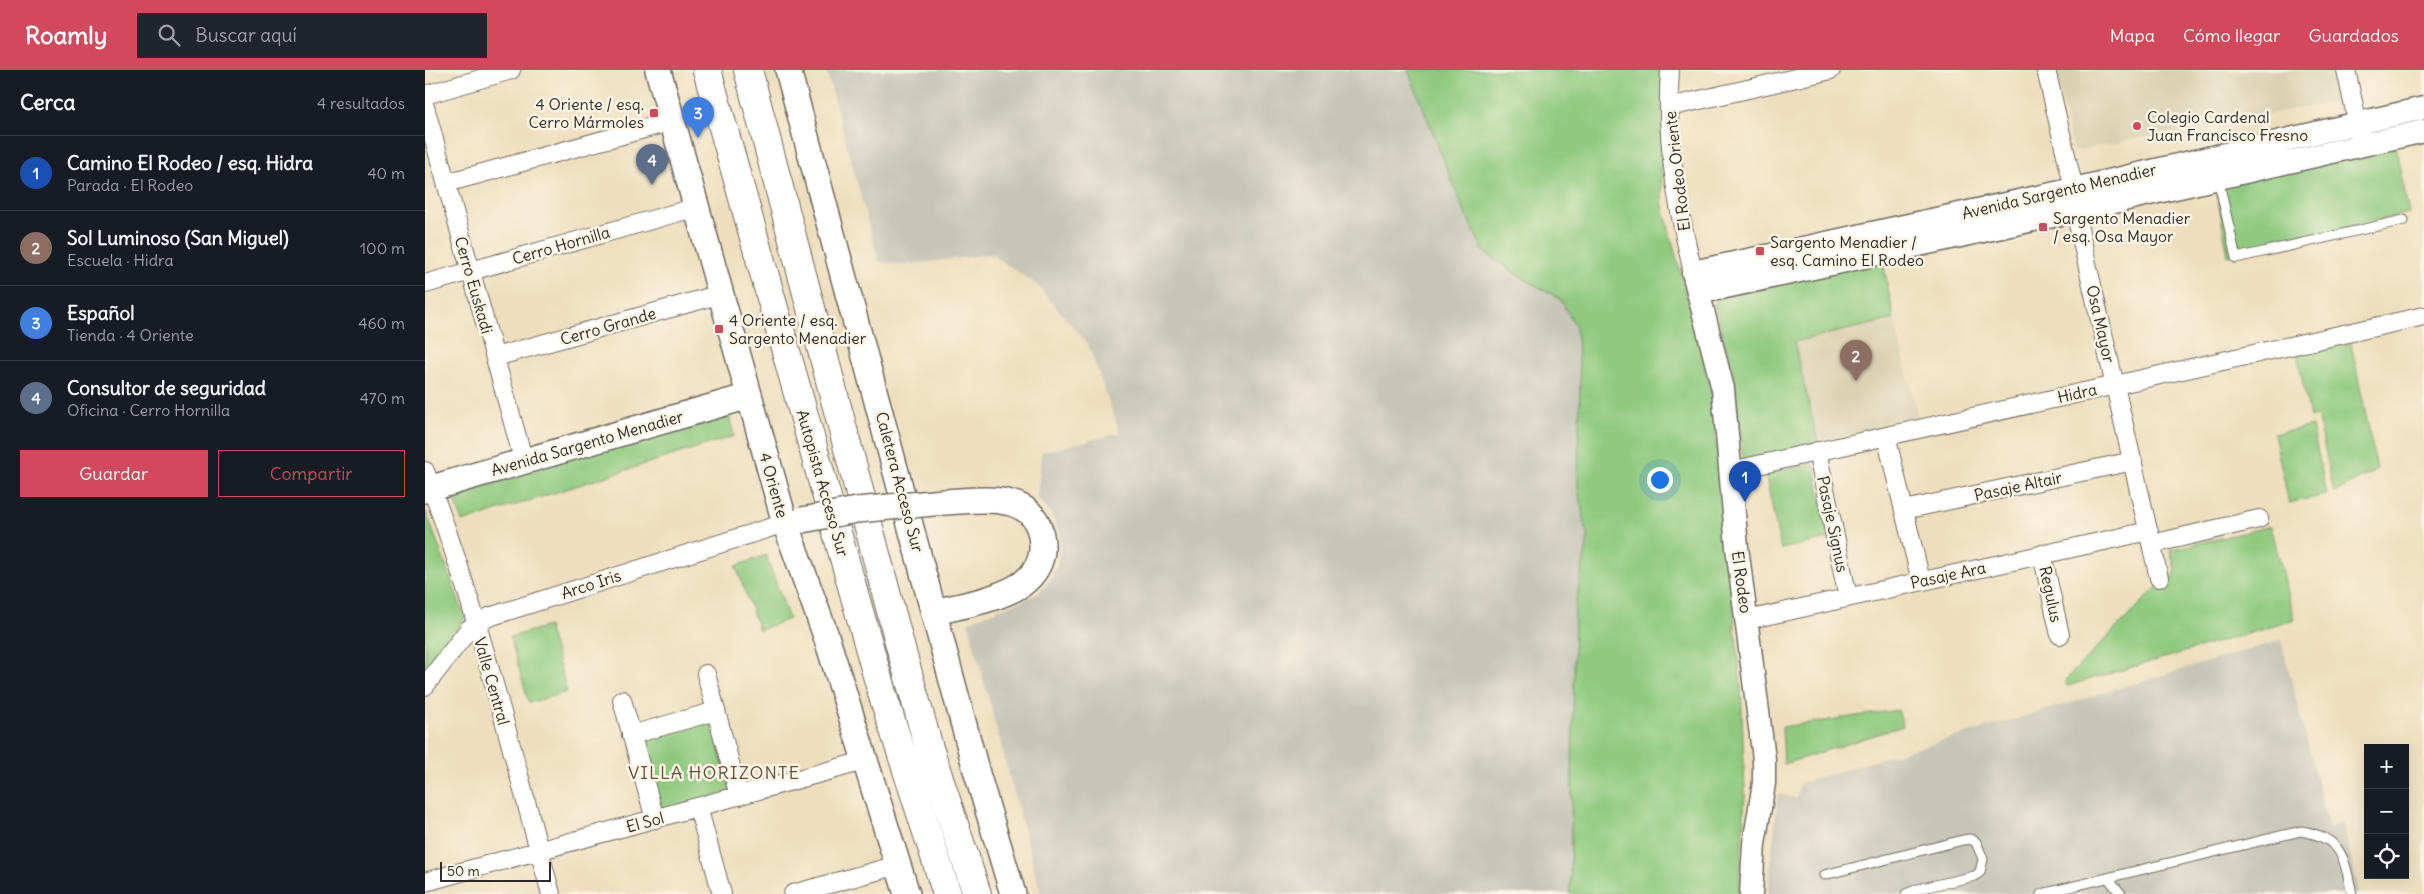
<!DOCTYPE html>
<html lang="es">
<meta charset="utf-8">
<style>
:root{--surface:#171b24;--page:#20242c;--text:#f1f3f6;--muted:#9ea1a6;--line:#363941;--accent:#d1495b}
body{margin:0;font-family:Delius,sans-serif;background:var(--page);color:var(--text)}
.controls{position:absolute;right:15px;bottom:15px;display:grid;overflow:hidden;border-radius:0px;box-shadow:0 5px 20px #0002}
.controls button{width:45px;height:45px;display:grid;place-items:center;padding:0;border:0;border-bottom:1px solid var(--line);background:var(--surface);color:var(--text);font:25px sans-serif}
.scale{position:absolute;left:15px;bottom:12px;width:111px;box-sizing:border-box;padding-left:5px;border:2px solid #2b2b2b;border-top:0;font-size:14px;line-height:18px;white-space:nowrap;color:#2b2b2b;-webkit-text-stroke:4px #fcf5e5;paint-order:stroke}
.you{position:absolute;left:1234px;top:409px;width:18px;height:18px;margin:-12px;border:4px solid #fff;border-radius:50%;background:#1a73e8;box-shadow:0 0 0 8px #1a73e833}
.badge{display:grid;place-items:center;width:32px;height:32px;border-radius:50%;background:var(--accent);color:#fff;font-size:16px;font-weight:700}
.pin{position:absolute;translate:-50% -41px;filter:drop-shadow(0 1px 2px #0008)}
.pin::after{content:'';position:absolute;top:26px;width:18px;height:15px;background:inherit;clip-path:polygon(0 0,100% 0,50% 100%)}
.list{margin:0;padding:0;list-style:none}
h2{display:flex;justify-content:space-between;align-items:center;height:65px;margin:0;padding:0 20px;font-size:21px}
h2 small{font-size:16px;font-weight:400;color:var(--muted)}
.list li{display:grid;grid-template-columns:32px 1fr auto;gap:15px;align-items:center;box-sizing:border-box;height:75px;padding:0 20px;border-top:1px solid var(--line)}
.list b{display:block;font-size:19px;white-space:nowrap}
.list p{margin:0;font-size:16px;white-space:nowrap;color:var(--muted)}
.list em{font-size:16px;font-style:normal;color:var(--muted)}
.actions{display:flex;gap:10px;padding:15px 20px}
.actions a{flex:1;padding:11px 0;border:1px solid var(--accent);border-radius:0px;text-align:center;font-size:18px;color:var(--accent)}
.actions .main{background:var(--accent);color:#fff}
.icon{flex:none;width:28px;height:28px;fill:none;stroke:currentColor;stroke-width:2;stroke-linecap:round;stroke-linejoin:round}
.map{position:relative;flex:none;width:1999px;height:824px;overflow:hidden}
header{display:flex;align-items:center;gap:30px;box-sizing:border-box;height:70px;padding:0 25px;background:var(--accent);color:#fff}
header strong{font-size:24px}
nav{display:flex;gap:28px;margin-inline-start:auto;font-size:18px}
.search{width:350px;height:45px;background:var(--page);display:flex;align-items:center;gap:12px;box-sizing:border-box;padding:0 18px;border-radius:0px;color:var(--muted);font-size:19px}
main{display:flex}
aside{flex:1;background:var(--surface)}
.map>svg:first-child{display:block}
.built{fill:#d9d0b1}
.industrial{fill:#c6c5b8}
.green{fill:#8fca7f;stroke:#5d7a55}
.lines{fill:none;stroke-linecap:round;stroke-linejoin:round}
.service-casing{stroke:#6f6a5e;stroke-width:11}
.minor-casing{stroke:#6f6a5e;stroke-width:20}
.tertiary-casing{stroke:#6f6a5e;stroke-width:25}
.secondary-casing{stroke:#6f6a5e;stroke-width:28}
.motorway-casing{stroke:#6f6a5e;stroke-width:30}
.service{stroke:#fff;stroke-width:9}
.minor{stroke:#fff;stroke-width:18}
.tertiary{stroke:#fff;stroke-width:22}
.secondary{stroke:#fff;stroke-width:25}
.motorway{stroke:#fff;stroke-width:28}
.secondary-bridge-casing{stroke:#6f6a5e;stroke-width:28;stroke-linecap:butt}
.secondary-bridge{stroke:#fff;stroke-width:25}
.poi-dot{fill:#d1495b;stroke:#fcf5e5;stroke-width:2}
.labels{text-anchor:middle;dominant-baseline:central;stroke-width:5;stroke-linejoin:round;paint-order:stroke}
.poi-label{font-size:16px;fill:#2b2b2b;stroke:#fcf5e5;text-anchor:start}
.street-label{font-size:16px;fill:#2b2b2b;stroke:#fcf5e5}
.neighbourhood-label{font-size:18px;letter-spacing:1px;fill:#66513e;stroke:#fcf5e5}
</style>
<header>
<strong>Roamly</strong>
<div class="search"><svg class="icon" aria-label="search" viewBox="0 0 24 24"><circle cx="10" cy="10" r="6"/><path d="M15 15l6 6"/></svg>Buscar aquí</div>
<nav><a>Mapa</a><a>Cómo llegar</a><a>Guardados</a></nav>
</header>
<main>
<aside>
<h2>Cerca<small>4 resultados</small></h2>
<ul class="list">
<li><span class="badge" style="background:#1a4fb4">1</span><div><b>Camino El Rodeo / esq. Hidra</b><p>Parada · El Rodeo</p></div><em>40 m</em></li>
<li><span class="badge" style="background:#8d6e63">2</span><div><b>Sol Luminoso (San Miguel)</b><p>Escuela · Hidra</p></div><em>100 m</em></li>
<li><span class="badge" style="background:#3f7fe0">3</span><div><b>Español</b><p>Tienda · 4 Oriente</p></div><em>460 m</em></li>
<li><span class="badge" style="background:#5c6f8a">4</span><div><b>Consultor de seguridad</b><p>Oficina · Cerro Hornilla</p></div><em>470 m</em></li>
</ul>
<div class="actions"><a class="main">Guardar</a><a>Compartir</a></div>
</aside>
<div class="map">
<svg width="1999" height="824" viewBox="0 0 1999 824">
<rect width="100%" height="100%" fill="#fcf5e5"/>
<filter id="ink" filterUnits="userSpaceOnUse"><feTurbulence type="fractalNoise" baseFrequency=".02" numOctaves="2"/><feDisplacementMap in="SourceGraphic" scale="10" xChannelSelector="R" yChannelSelector="G"/><feConvolveMatrix kernelMatrix="1 2 1 2 8 2 1 2 1" color-interpolation-filters="sRGB"/></filter>
<filter id="wash" filterUnits="userSpaceOnUse"><feTurbulence type="fractalNoise" baseFrequency=".0096" numOctaves="4" result="noise"/><feDisplacementMap in="SourceGraphic" scale="20" xChannelSelector="R" yChannelSelector="G"/><feGaussianBlur stdDeviation="1.12" result="paint"/><feColorMatrix in="noise" values="0 0 0 0 0 0 0 0 0 0 0 0 0 0 0 0 0 1.4 0 .05"/><feComposite in="paint" operator="in"/></filter>
<g filter="url(#wash)">
<rect width="100%" height="100%" fill="#eedebd"/>
<!-- built -->
<path class="built" d="M1630,0H1907L1915,31L1648,81Z
M1469,249L1494,350L1393,372L1368,272Z"/>
<!-- industrial -->
<path class="industrial" d="M401,0H983L1093,205L1135,229L1151,256L1155,311L1153,419L1163,469L1150,537L1145,824H616L543,552L613,524L627,507L632,496L635,475L634,463L626,443L612,427L617,382L695,363L663,274L611,214L566,184L481,195L454,192Z
M1856,570L1904,758L1917,752L1935,824H1343L1353,724L1371,728L1375,713Z"/>
<!-- green -->
<path class="green" d="M983,0H1237V132L1286,321L1316,614L1320,724L1314,824H1145L1150,537L1163,469L1153,419L1155,311L1151,256L1135,229L1093,205L1059,182L1037,136Z
M1970,75L1984,143L1803,186L1790,114Z
M1457,187L1469,249L1369,272L1393,372L1318,389L1309,304L1289,234L1294,226Z
M1926,273L1952,399L1909,423L1893,346L1885,347L1872,284Z
M303,341L309,366L37,452L27,420Z
M1887,356L1902,425L1864,433L1849,364Z
M1389,393L1404,469L1356,479L1340,403Z
M0,439L40,548L0,602Z
M1846,456L1870,550L1642,616L1640,610L1727,522L1751,502L1745,480Z
M341,485L364,549L334,560L311,496Z
M123,556L142,622L104,633L85,567Z
M1473,640L1478,656L1359,694L1357,657Z
M285,648L306,721L235,741L214,668Z"/>
</g>
<g filter="url(#ink)">
<g class="lines">
<!-- service casing -->
<g class="service-casing">
<path id="service" d="M1793,108L1811,188L1979,150
M1399,805L1538,770L1545,769L1551,772L1558,789L1555,802L1550,806L1493,819L1481,824
M1683,808L1696,824
M1616,824L1876,761C1918,768 1919,788 1927,824"/>
</g>
<!-- minor casing -->
<g class="minor-casing">
<path id="minor" d="M1245,0C1240,68 1252,136 1268,202
M1621,0L1649,119L1650,141L1734,508
M1921,0L1935,64
M0,25L86,0
M0,37L99,392
M1244,37L1406,0
M21,113L248,51
M0,214L272,137
M70,287L296,224
M1461,366L1496,511
M1392,381L1423,527
M0,401C53,538 87,683 126,824
M1306,401L1999,246
M1479,440L1708,391
M1727,474L1834,449
M1617,484L1635,565
M1322,550L1724,461
M281,604L314,726
M0,616L44,559L64,547L360,453
M197,630L230,749
M206,665L291,641
M273,737L297,824
M0,812L439,691
M368,824L473,795"/>
</g>
<!-- tertiary casing -->
<g class="tertiary-casing">
<path id="tertiary" d="M1273,223L1650,141L1999,61
M1326,824L1329,774L1339,713V689L1312,477L1298,319L1268,202L1649,119L1999,38"/>
</g>
<!-- secondary casing -->
<g class="secondary-casing">
<path id="secondary" d="M233,0L360,453L401,566L482,824
M363,0L551,700L588,824
M0,420L324,326
M510,542C538,535 573,530 597,514C610,504 618,491 617,474C614,420 558,430 519,432"/>
</g>
<!-- motorway casing -->
<g class="motorway-casing">
<path id="motorway" d="M282,0L457,623L522,824
M323,0L476,579L504,678L552,824"/>
</g>
<!-- service -->
<use href="#service" class="service"/>
<!-- minor -->
<use href="#minor" class="minor"/>
<!-- tertiary -->
<use href="#tertiary" class="tertiary"/>
<!-- secondary -->
<use href="#secondary" class="secondary"/>
<!-- motorway -->
<use href="#motorway" class="motorway"/>
<!-- secondary-bridge casing -->
<g class="secondary-bridge-casing">
<path id="secondary-bridge" d="M377,450L432,440L519,432"/>
</g>
<!-- secondary-bridge -->
<use href="#secondary-bridge" class="secondary-bridge"/>
</g>
</g>
<!-- markers -->
<g class="poi-dot">
<rect x="224" y="38" width="10" height="10" rx="2.5"/>
<circle cx="1712" cy="56" r="5"/>
<rect x="1613" y="152" width="10" height="10" rx="2.5"/>
<rect x="1330" y="176" width="10" height="10" rx="2.5"/>
<rect x="289" y="254" width="10" height="10" rx="2.5"/>
</g>
<g class="labels">
<!-- poi labels -->
<g class="poi-label">
<text x="219" y="34" text-anchor="end">4 Oriente / esq.<tspan x="219" dy="18">Cerro Mármoles</tspan></text>
<text x="1722" y="47">Colegio Cardenal<tspan x="1722" dy="18">Juan Francisco Fresno</tspan></text>
<text x="1628" y="148">Sargento Menadier<tspan x="1628" dy="18">/ esq. Osa Mayor</tspan></text>
<text x="1345" y="172">Sargento Menadier /<tspan x="1345" dy="18">esq. Camino El Rodeo</tspan></text>
<text x="304" y="250">4 Oriente / esq.<tspan x="304" dy="18">Sargento Menadier</tspan></text>
</g>
<!-- street labels -->
<g class="street-label">
<text transform="translate(1252 101) rotate(-97)">El Rodeo Oriente</text>
<text transform="translate(1634 121) rotate(-13)">Avenida Sargento Menadier</text>
<text transform="translate(136 175) rotate(-16)">Cerro Hornilla</text>
<text transform="translate(49 215) rotate(74)">Cerro Euskadi</text>
<text transform="translate(1676 254) rotate(77)">Osa Mayor</text>
<text transform="translate(183 256) rotate(-16)">Cerro Grande</text>
<text transform="translate(1652 323) rotate(-13)">Hidra</text>
<text transform="translate(162 373) rotate(-16)">Avenida Sargento Menadier</text>
<text transform="translate(475 412) rotate(75)">Caletera Acceso Sur</text>
<text transform="translate(398 413) rotate(74)">Autopista Acceso Sur</text>
<text transform="translate(349 415) rotate(74)">4 Oriente</text>
<text transform="translate(1593 416) rotate(-12)">Pasaje Altair</text>
<text transform="translate(1408 454) rotate(78)">Pasaje Signus</text>
<text transform="translate(1523 505) rotate(-12)">Pasaje Ara</text>
<text transform="translate(1317 512) rotate(82)">El Rodeo</text>
<text transform="translate(166 514) rotate(-18)">Arco Iris</text>
<text transform="translate(1626 524) rotate(78)">Regulus</text>
<text transform="translate(67 611) rotate(74)">Valle Central</text>
<text transform="translate(220 752) rotate(-15)">El Sol</text>
</g>
<!-- neighbourhood labels -->
<g class="neighbourhood-label">
<text x="289" y="702">VILLA HORIZONTE</text>
</g>
</g>
</svg>
<div class="controls">
<button>+</button>
<button>−</button>
<button><svg class="icon" aria-label="locate" viewBox="0 0 24 24"><circle cx="12" cy="12" r="6"/><path d="M12 2v4M12 18v4M2 12h4M18 12h4"/></svg></button>
</div>
<div class="scale">50 m</div>
<div class="you"></div>
<div class="pin badge" style="left:1320px;top:432px;background:#1a4fb4">1</div>
<div class="pin badge" style="left:1431px;top:311px;background:#8d6e63">2</div>
<div class="pin badge" style="left:273px;top:68px;background:#3f7fe0">3</div>
<div class="pin badge" style="left:227px;top:115px;background:#5c6f8a">4</div>
</div>
</main>
